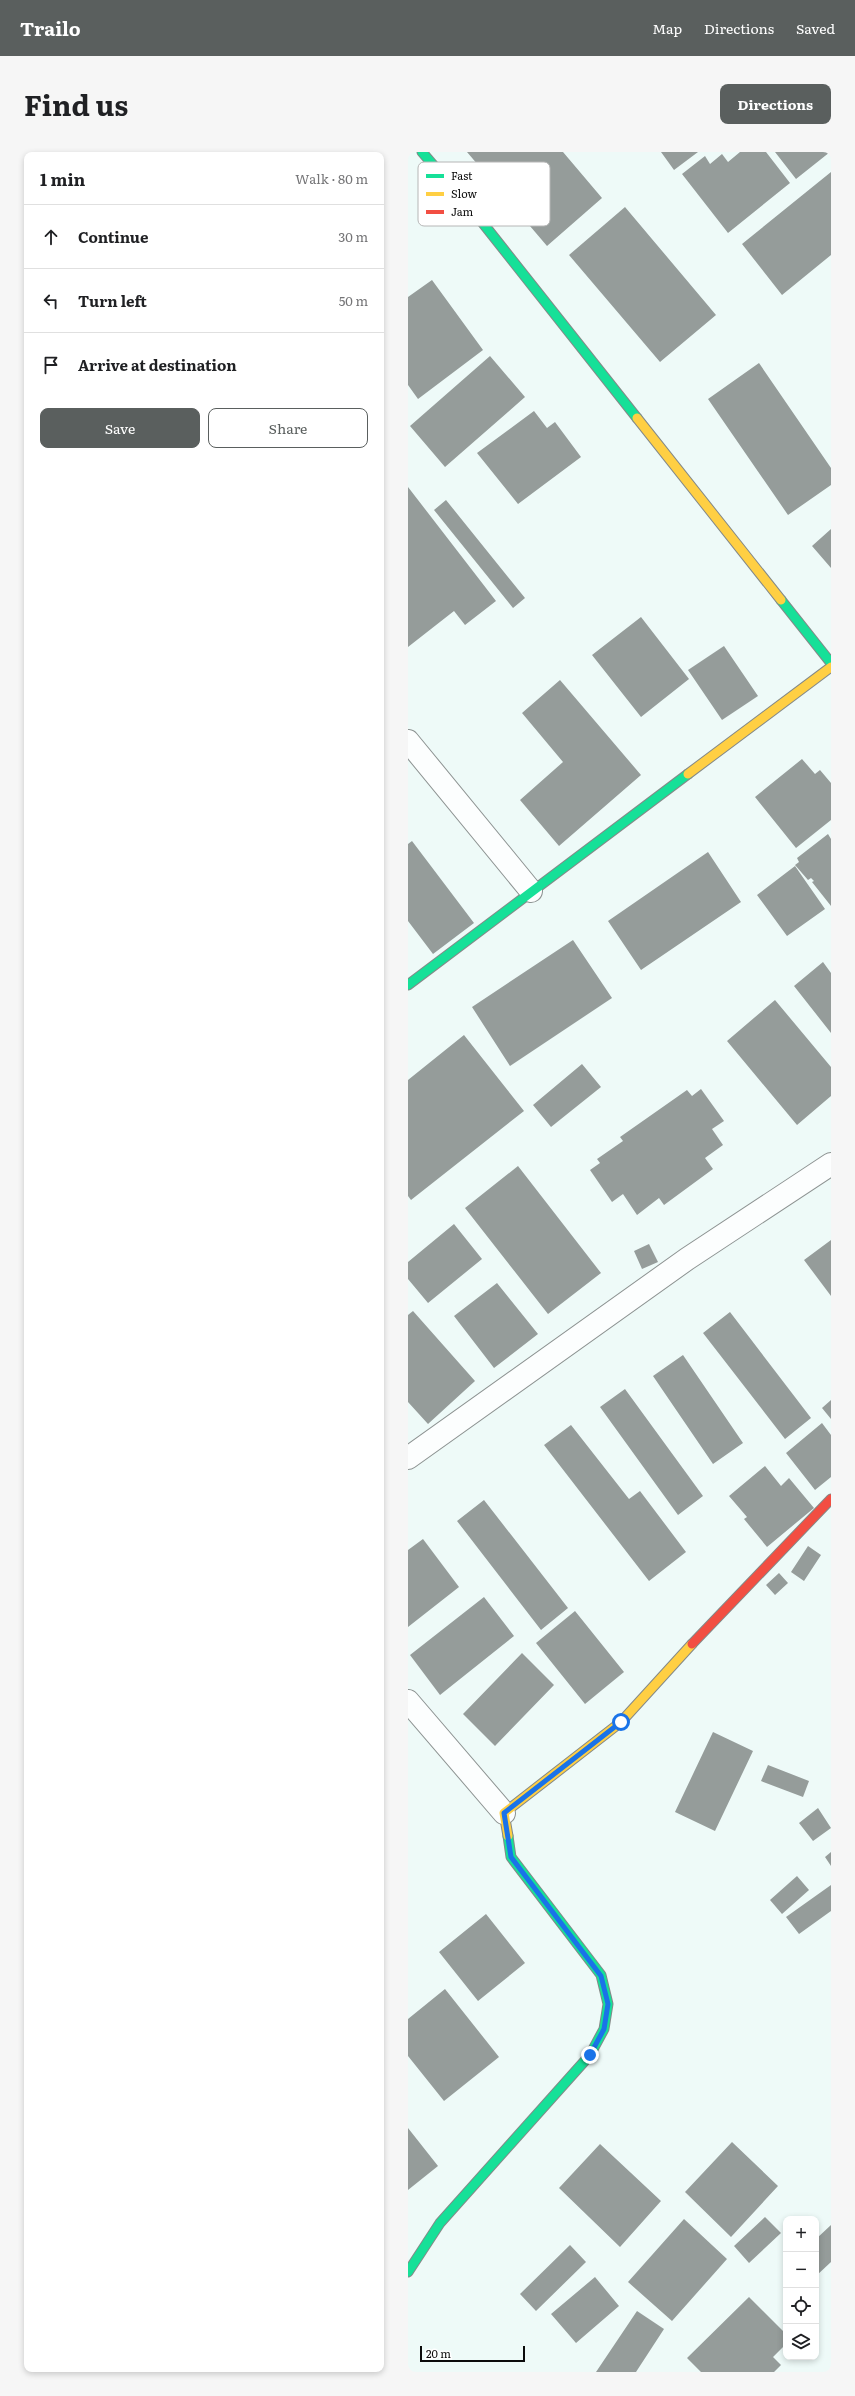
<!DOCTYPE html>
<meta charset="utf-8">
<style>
:root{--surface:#fff;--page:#f6f6f6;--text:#202124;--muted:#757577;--line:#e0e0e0;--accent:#5a5f5e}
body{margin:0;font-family:Literata,serif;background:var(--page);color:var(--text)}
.controls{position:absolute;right:12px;bottom:12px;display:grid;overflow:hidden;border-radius:8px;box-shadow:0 2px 6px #0003}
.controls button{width:36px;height:36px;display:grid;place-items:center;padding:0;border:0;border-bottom:1px solid var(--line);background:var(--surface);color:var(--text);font:20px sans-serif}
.scale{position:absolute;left:12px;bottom:10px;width:105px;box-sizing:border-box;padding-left:4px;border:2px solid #0b0b0b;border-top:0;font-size:11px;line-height:14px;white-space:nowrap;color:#0b0b0b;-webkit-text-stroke:3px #fff;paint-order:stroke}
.stop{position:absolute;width:12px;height:12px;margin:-9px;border:3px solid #1a73e8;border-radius:50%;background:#fff}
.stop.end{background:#1a73e8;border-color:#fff;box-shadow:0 1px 4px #0008}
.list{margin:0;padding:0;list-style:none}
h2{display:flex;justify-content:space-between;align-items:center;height:52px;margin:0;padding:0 16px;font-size:17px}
h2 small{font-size:13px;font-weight:400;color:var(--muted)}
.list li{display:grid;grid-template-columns:26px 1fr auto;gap:12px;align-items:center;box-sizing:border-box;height:64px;padding:0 16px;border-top:1px solid var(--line)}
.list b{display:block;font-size:15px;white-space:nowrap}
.list em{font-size:13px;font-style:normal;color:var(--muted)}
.actions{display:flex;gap:8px;padding:12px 16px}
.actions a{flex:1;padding:9px 0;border:1px solid var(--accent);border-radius:8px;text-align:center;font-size:14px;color:var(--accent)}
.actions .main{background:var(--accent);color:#fff}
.icon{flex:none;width:22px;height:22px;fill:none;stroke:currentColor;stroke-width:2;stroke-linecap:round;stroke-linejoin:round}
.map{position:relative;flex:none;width:423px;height:2220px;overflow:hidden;border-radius:8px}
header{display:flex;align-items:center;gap:24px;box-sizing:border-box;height:56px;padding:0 20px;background:var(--accent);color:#fff}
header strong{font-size:19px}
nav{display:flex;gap:22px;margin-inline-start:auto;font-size:14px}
.intro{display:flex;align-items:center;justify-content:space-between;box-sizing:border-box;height:96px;padding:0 24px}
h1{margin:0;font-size:28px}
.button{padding:10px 18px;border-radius:8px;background:var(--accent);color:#fff;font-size:14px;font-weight:700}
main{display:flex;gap:24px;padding:0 24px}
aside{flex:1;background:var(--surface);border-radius:8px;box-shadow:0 2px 6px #0003}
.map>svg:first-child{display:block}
.building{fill:#959c9a}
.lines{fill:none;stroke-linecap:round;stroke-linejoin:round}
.street-casing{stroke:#8d9392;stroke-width:24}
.fast-casing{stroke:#848988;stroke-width:11}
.slow-casing{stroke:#848988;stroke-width:11}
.jam-casing{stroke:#848988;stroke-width:11}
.street{stroke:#fcfefe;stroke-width:22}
.fast{stroke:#16e098;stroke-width:9}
.slow{stroke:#ffcf43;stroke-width:9}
.jam{stroke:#f24e42;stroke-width:9}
.route{stroke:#1a73e8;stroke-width:5}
.key{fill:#fff;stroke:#b6b6b6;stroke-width:1}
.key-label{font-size:11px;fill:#0b0b0b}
</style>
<header>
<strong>Trailo</strong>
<nav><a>Map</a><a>Directions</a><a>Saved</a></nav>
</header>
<div class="intro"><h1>Find us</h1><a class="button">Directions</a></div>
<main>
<aside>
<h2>1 min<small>Walk · 80 m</small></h2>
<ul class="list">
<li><svg class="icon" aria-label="ahead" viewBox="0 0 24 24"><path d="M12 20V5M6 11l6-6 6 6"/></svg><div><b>Continue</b></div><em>30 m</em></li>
<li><svg class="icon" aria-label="left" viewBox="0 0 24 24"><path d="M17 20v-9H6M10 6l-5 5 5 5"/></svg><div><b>Turn left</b></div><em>50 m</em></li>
<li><svg class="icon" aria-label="arrive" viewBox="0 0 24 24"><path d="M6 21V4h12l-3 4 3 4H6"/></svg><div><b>Arrive at destination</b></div></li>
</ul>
<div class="actions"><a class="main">Save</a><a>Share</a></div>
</aside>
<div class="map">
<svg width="423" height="2220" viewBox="0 0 423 2220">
<rect width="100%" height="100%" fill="#eefaf8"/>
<!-- building -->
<path class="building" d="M59,0H155L194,46L139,94Z
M253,0H290L266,18Z
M332,0H358L382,31L320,81L274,22L297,4L302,12L314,2L320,10Z
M367,0H422L388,27Z
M423,20V103L374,143L334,92Z
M217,55L308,163L252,210L161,103Z
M24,128L75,198L10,247L0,233V145Z
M82,204L117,245L37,315L2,274Z
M351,211L423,316V333L380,363L300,247Z
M126,259L139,276L147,270L173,305L110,352L69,301Z
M0,335L88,449L57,473L46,459L0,495Z
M38,348L117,446L105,456L26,358Z
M423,377V416L404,394Z
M233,465L281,527L233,565L184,503Z
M316,494L350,544L314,568L280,518Z
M152,528L233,623L151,694L112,648L155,610L114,561Z
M394,607L407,622L412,618L423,631V668L388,696L347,645Z
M420,682L423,687V754L404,730L406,729L403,726L400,728L387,713L391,710L389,706Z
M4,689L66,771L25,802L0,769V692Z
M300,700L333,750L233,818L200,769Z
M387,714L417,757L379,784L349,743Z
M165,788L204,846L102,914L64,855Z
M415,810L423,821V881L386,834Z
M367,848L423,915V944L389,973L319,889Z
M56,883L116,959L3,1048L0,1044V928Z
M174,912L193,935L143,975L125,953Z
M293,937L316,969L304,977L315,993L297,1006L305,1017L256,1053L251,1046L229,1063L215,1042L204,1050L182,1018L192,1011L189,1007L215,989L212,985L279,938L284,944Z
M110,1014L193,1121L140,1162L57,1056Z
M46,1072L74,1107L20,1151L0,1127V1110Z
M423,1088V1144L396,1108Z
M241,1092L250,1110L234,1117L226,1099Z
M89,1131L130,1182L86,1216L46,1164Z
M5,1159L67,1229L20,1272L0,1250V1163Z
M322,1160L403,1266L377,1287L295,1181Z
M275,1203L335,1291L305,1312L245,1224Z
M217,1237L295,1344L270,1363L192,1255Z
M423,1248V1267L414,1256Z
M414,1271L423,1283V1325L407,1338L378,1301Z
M163,1273L221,1347L232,1339L278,1400L241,1429L136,1293Z
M357,1314L373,1334L381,1326L406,1356L359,1395L336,1367L339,1365L321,1344Z
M76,1348L160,1456L133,1478L49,1369Z
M15,1387L51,1435L0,1475V1398Z
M400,1394L413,1403L396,1429L383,1420Z
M371,1421L380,1431L367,1443L358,1433Z
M76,1445L106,1484L32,1543L2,1503Z
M167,1459L216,1520L177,1552L128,1491Z
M114,1501L146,1533L87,1594L55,1562Z
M305,1580L345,1599L307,1679L267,1660Z
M360,1613L401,1629L395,1645L353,1629Z
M410,1656L423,1676L405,1689L391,1671Z
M423,1700V1714L417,1705Z
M389,1724L401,1738L374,1762L362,1748Z
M423,1733V1759L391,1782L378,1765Z
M78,1762L117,1811L70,1849L31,1800Z
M37,1837L91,1905L36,1949L0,1904V1867Z
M0,1976L30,2014L0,2038Z
M324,1990L370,2034L323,2085L277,2040Z
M192,1992L253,2049L212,2095L151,2036Z
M357,2065L373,2081L341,2111L326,2094Z
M276,2067L319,2107L264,2169L220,2130Z
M423,2073V2110L408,2124V2087Z
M162,2093L178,2110L128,2159L112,2142Z
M187,2125L211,2154L168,2191L143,2162Z
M341,2145L378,2182V2192L365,2205L373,2213L366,2220H293L279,2206Z
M229,2159L256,2177L228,2220H188Z"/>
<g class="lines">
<!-- street casing -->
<g class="street-casing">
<path id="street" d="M0,589L123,739
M0,1306L279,1107L423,1012
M0,1549L96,1661"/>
</g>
<!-- fast casing -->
<g class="fast-casing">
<path id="fast" d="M14,0L70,65L229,266
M373,448L423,511
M0,833L280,622
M0,2120L32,2071L182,1903L196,1877L200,1852L193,1823L103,1705L100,1684"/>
</g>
<!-- slow casing -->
<g class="slow-casing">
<path id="slow" d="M229,266L373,448
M280,622L423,515
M100,1684L96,1661L213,1570L284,1492"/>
</g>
<!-- jam casing -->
<g class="jam-casing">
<path id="jam" d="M284,1492L423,1347"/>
</g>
<!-- street -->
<use href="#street" class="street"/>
<!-- fast -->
<use href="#fast" class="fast"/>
<!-- slow -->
<use href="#slow" class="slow"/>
<!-- jam -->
<use href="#jam" class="jam"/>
</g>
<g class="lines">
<!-- route -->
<path class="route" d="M182,1903L196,1877L200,1852L193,1824L103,1705L96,1661L213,1570"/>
</g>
<!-- legend -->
<rect x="10" y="10" width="132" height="64" rx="6" class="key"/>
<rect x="18" y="22" width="18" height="4" fill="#16e098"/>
<rect x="18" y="40" width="18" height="4" fill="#ffcf43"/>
<rect x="18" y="58" width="18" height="4" fill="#f24e42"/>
<g class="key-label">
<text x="43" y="28">Fast</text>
<text x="43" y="46">Slow</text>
<text x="43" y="64">Jam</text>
</g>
</svg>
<div class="controls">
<button>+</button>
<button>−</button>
<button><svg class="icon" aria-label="locate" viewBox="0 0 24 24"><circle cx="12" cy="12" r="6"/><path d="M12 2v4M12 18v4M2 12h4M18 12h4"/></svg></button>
<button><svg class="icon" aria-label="layers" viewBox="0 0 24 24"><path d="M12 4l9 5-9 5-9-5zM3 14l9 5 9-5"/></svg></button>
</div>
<div class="scale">20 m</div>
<div class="stop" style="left:213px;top:1570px"></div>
<div class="stop end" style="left:182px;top:1903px"></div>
</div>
</main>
